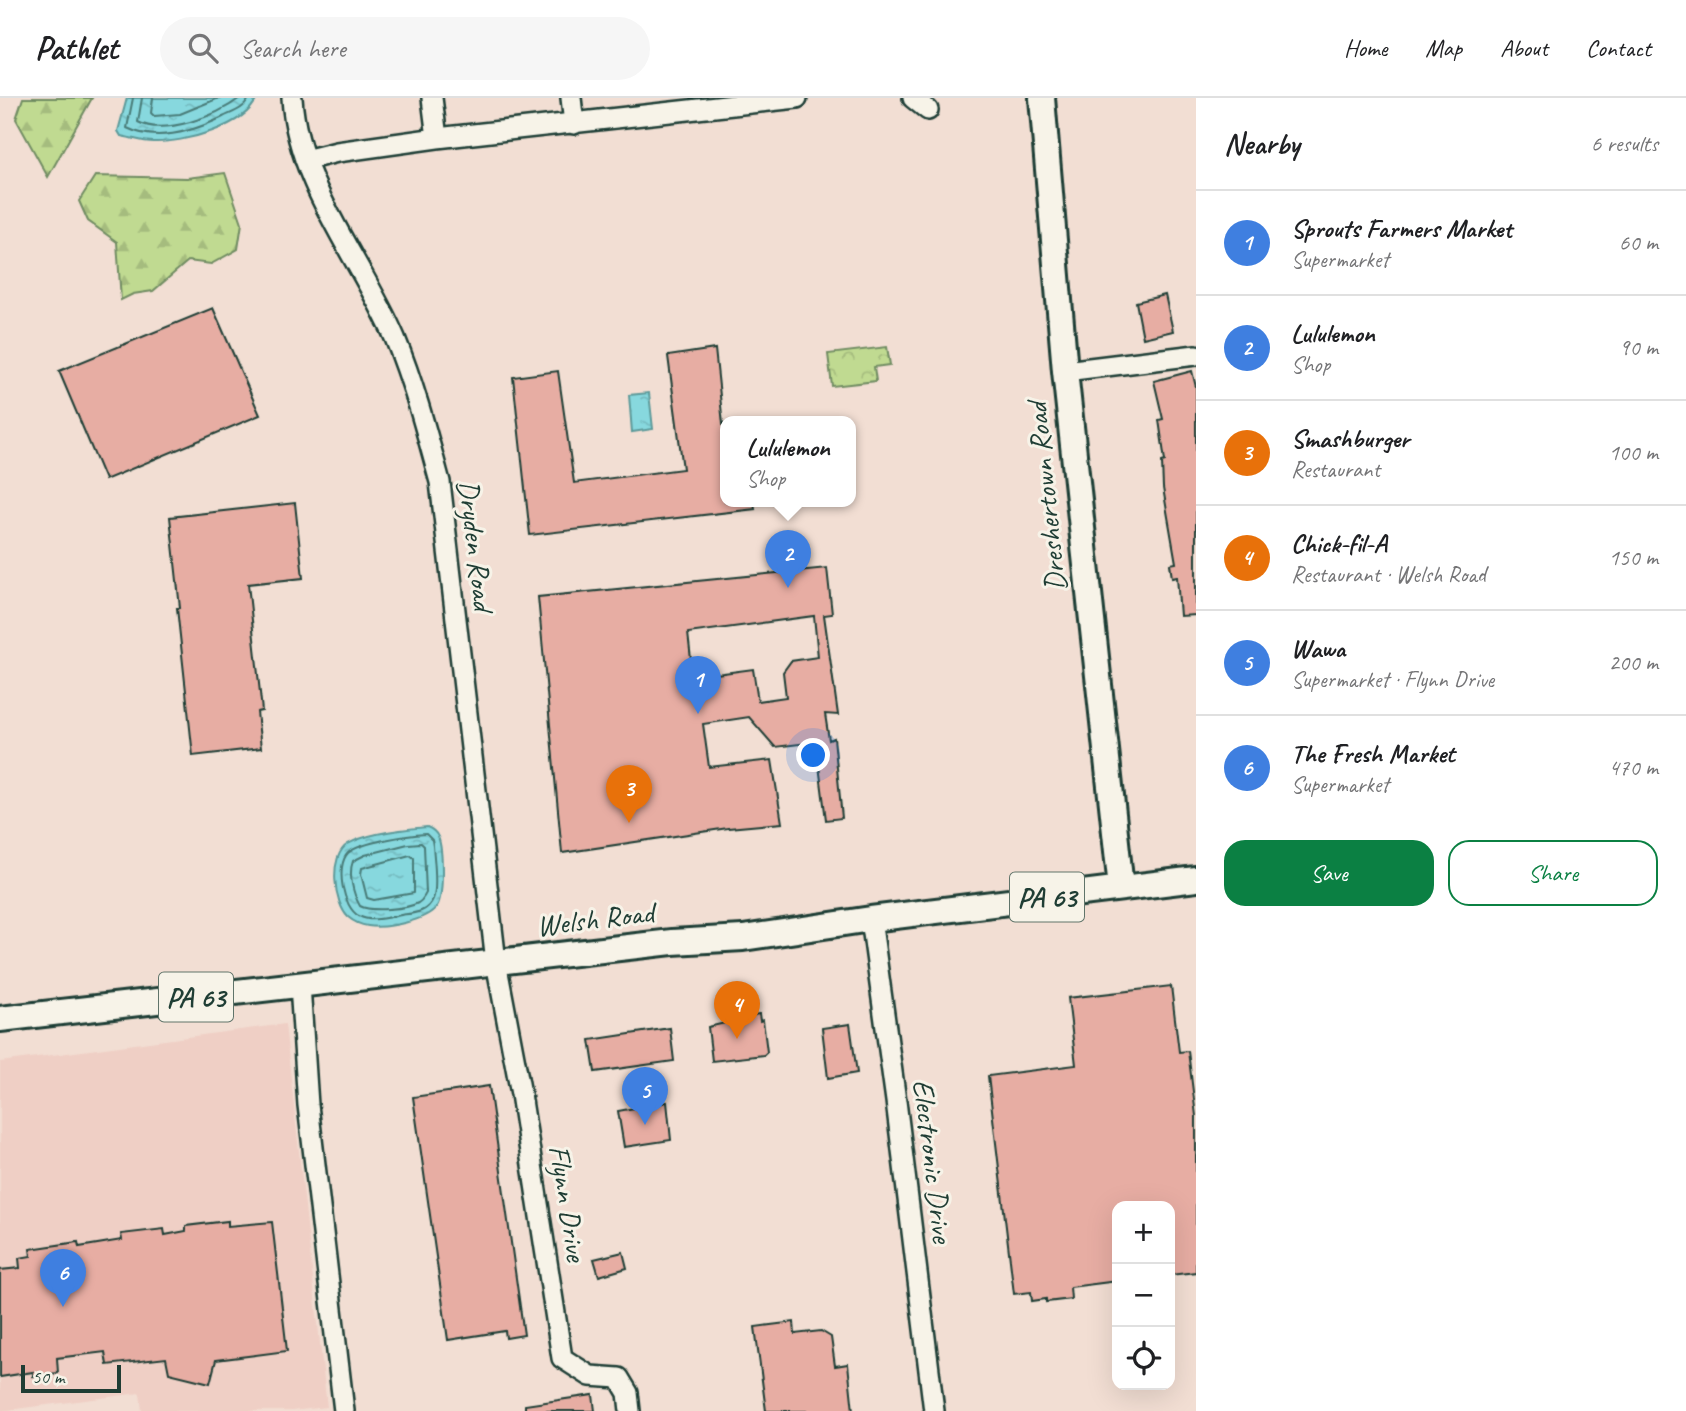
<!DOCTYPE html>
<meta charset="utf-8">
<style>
:root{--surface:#fff;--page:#f6f6f6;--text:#202124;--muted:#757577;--line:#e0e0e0;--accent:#0b8043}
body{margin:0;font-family:Caveat,sans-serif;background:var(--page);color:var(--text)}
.controls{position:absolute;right:21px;bottom:21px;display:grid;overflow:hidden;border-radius:14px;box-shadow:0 7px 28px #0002}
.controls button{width:63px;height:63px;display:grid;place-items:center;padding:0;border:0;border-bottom:2px solid var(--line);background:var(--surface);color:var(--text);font:35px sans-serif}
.scale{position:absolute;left:21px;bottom:18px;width:100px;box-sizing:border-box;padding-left:7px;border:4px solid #1f3d34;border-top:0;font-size:19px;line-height:24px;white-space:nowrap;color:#1f3d34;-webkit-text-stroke:5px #f7f3e8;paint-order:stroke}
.you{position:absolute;left:814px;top:658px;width:24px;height:24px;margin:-18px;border:5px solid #fff;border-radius:50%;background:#1a73e8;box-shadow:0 0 0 10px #1a73e833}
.badge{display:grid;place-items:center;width:46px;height:46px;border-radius:50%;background:var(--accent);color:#fff;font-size:23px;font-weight:700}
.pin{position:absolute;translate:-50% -58px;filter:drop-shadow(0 2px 4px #0008)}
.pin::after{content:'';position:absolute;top:37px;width:24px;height:21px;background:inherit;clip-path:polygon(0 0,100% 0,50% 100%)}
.popup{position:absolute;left:720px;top:318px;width:136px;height:91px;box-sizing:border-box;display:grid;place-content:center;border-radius:14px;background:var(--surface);filter:drop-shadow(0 2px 5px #0005);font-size:23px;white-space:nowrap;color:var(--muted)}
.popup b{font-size:26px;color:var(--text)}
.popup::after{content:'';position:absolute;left:50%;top:100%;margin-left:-14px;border:14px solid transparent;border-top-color:var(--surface)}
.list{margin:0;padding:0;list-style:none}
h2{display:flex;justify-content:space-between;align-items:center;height:91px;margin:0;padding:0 28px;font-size:30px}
h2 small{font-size:23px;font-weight:400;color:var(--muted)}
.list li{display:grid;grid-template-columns:46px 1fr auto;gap:21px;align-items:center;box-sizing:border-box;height:105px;padding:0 28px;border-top:2px solid var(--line)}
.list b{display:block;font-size:26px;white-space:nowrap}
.list p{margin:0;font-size:23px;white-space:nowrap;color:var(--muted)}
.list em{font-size:23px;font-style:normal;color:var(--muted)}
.actions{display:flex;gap:14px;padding:21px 28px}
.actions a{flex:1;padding:16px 0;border:2px solid var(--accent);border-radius:21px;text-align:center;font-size:24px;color:var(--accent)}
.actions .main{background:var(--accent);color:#fff}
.icon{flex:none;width:38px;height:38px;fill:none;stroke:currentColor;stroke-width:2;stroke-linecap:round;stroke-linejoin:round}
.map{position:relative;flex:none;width:1196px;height:1313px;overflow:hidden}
header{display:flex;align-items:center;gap:42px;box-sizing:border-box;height:98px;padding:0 35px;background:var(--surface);border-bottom:2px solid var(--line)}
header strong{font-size:33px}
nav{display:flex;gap:38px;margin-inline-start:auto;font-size:24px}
.search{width:490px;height:63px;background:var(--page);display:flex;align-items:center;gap:18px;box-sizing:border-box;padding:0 24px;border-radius:38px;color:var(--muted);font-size:26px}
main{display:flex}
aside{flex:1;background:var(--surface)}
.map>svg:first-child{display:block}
.built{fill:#efcfc5}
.forest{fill:url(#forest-firs);stroke:#708c62;stroke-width:2}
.park{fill:url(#park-crowns);stroke:#708c62;stroke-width:2}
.water{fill:url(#water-ripples);stroke:#5d9a9a;stroke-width:2}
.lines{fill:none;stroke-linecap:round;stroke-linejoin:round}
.shore{stroke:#497b78;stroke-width:2}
.building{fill:#e7ada3;stroke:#1f3d34;stroke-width:2;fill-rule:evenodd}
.minor-casing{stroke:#1f3d34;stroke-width:24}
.major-casing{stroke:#1f3d34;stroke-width:30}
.minor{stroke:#f7f3e8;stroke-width:19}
.major{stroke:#f7f3e8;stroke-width:24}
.labels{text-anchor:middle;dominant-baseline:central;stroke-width:6;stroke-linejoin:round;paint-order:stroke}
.shield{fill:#f7f3e8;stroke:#60746a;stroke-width:2}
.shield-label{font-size:28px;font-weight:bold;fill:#1f3d34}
.street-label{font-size:30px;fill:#1f3d34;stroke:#f7f3e8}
</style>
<header>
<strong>Pathlet</strong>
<div class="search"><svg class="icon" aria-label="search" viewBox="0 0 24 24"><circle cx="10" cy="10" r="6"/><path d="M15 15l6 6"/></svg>Search here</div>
<nav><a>Home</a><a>Map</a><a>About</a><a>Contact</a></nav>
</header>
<main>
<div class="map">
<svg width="1196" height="1313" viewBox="0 0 1196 1313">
<defs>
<pattern id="forest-firs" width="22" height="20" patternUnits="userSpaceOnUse" patternTransform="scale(1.75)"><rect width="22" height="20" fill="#c0da91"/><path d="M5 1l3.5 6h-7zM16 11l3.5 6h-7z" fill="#a5bc7e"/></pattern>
<pattern id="park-crowns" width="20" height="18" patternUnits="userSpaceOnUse" patternTransform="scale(1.75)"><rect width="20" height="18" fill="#c0da91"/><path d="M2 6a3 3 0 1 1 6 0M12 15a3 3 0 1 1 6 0" fill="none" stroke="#a5bc7e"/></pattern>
<pattern id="water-ripples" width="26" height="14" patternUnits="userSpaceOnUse" patternTransform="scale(1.75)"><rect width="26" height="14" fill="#87d8de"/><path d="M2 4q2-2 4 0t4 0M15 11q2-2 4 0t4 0" fill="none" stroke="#74babf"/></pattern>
</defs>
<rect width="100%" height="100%" fill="#f2ded3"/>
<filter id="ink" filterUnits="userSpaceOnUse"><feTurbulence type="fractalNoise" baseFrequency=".0143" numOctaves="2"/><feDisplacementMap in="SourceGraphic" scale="14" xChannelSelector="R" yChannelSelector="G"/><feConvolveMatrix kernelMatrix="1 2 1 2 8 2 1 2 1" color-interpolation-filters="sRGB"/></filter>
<g filter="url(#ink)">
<!-- built -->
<path class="built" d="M285,926L327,1309L291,1313H142L140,1295L0,1313V964Z"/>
<!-- forest -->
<path class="forest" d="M23,0H92L48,79L16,21Z
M225,75L242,125L238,151L211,166L188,163L153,193L133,196L121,202L117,144L88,123L79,103L95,78L187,80Z"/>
<!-- park -->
<path class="park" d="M887,249L890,267L874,269L876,283L832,288L828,256Z"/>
<!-- water -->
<path class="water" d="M127,0H257C245,29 183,45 154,44C143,44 132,40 121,38L118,33Z
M649,295L653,331L632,334L629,297Z
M427,729C432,731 436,734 438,739C443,750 444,798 437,808C427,823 385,831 368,828C361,827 354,824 348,819C334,805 328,758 348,746C367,735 404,731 427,729Z"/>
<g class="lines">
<!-- shore -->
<path class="shore" d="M133,0L127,30C157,45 194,33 223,19C233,14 245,11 249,0
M142,0L138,24C164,38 217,18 240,0
M153,0L151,15L154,18L180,16L219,0
M426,736L432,742L433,748C434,761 438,790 433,801C427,815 414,815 401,817C388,819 372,825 359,818C343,810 335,768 348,755C361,744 409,737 426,736Z
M408,746L421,745L424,748L426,795C423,800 423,802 418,805C407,811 371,814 360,808C353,796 348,776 353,763L365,757Z
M410,757L414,760V795L374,802L367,800L361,776L362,770Z"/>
</g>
<!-- building -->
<path class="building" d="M1165,197L1173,233L1143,240L1136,204Z
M213,210L260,317L105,382L59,273Z
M715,251L725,345V404H754L755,411L530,437L513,279L558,273L574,385L683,371L668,258Z
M1192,273L1196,289V517L1180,518L1177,479L1172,480L1170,466L1176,465L1163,390L1162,364L1165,363L1159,322L1163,321L1154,283Z
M295,405L303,480L248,486L262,613L257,614L261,650L193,658L177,510H180L170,419Z
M827,470L832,516L824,517L838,617L825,616L829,642L834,640L842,720L826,722L816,644L775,649L749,619L703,626L709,669L772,662L782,725L728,730L562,755L538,499ZM814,518L818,559L791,563L783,574L786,599L758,603L753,571L693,579L688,535Z
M1171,888L1179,954L1188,953L1196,1018V1174L1170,1177V1108H1117V1183L1070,1189L1071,1201L1046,1204V1201L1032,1203L1031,1194L1014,1196L988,978L1076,967L1068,900Z
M759,916L760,923L763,922L767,954L764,957L712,963L708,929L738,922V920Z
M850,926L857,975L828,980L822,930Z
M670,930L674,963L595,974L590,942Z
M489,988L524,1237L506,1240L505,1233L448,1242L413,999Z
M667,1004L671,1042L624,1049L618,1013Z
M228,1123V1128L272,1124L287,1253L216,1262L210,1285L169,1275L166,1260L107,1267L105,1254L57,1260L58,1275L33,1278V1274L0,1279V1172L20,1170L19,1160L31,1158L30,1151L78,1144L79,1149L122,1142L121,1136L164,1131L165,1137L186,1133V1128Z
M623,1154L627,1170L599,1178L594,1161Z
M794,1224L795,1236L821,1233L831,1239L835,1268L848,1266L853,1313H766L755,1229Z
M593,1297L595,1313H525V1307Z"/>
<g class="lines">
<!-- minor casing -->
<g class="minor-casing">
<path id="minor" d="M292,0C297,86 362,163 395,240C414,286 427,336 440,384L496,864L521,996L562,1260L590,1278L619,1280L628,1295L630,1313
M432,0L437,40
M571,0L574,26
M913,0L928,12
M305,62L337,54L437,40L797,0
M1065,273L1196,257
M871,821L896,1003L934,1313
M300,887L308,1007L344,1313"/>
</g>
<!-- major casing -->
<g class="major-casing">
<path id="major" d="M1042,0L1065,273L1121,790
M0,921L672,844L743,840L871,821L1196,781"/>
</g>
<!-- minor -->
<use href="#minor" class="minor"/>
<!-- major -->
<use href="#major" class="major"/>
</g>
</g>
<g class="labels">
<!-- shield labels -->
<g class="shield">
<rect x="1010" y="774.5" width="74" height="49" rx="5"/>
<rect x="159" y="874.5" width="74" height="49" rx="5"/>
</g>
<g class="shield-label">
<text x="1047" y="799">PA 63</text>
<text x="196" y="899">PA 63</text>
</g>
<!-- street labels -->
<g class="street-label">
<text transform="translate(1046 399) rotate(-96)">Dreshertown Road</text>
<text transform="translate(476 447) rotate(83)">Dryden Road</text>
<text transform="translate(595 821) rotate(-7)">Welsh Road</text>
<text transform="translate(933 1063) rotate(83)">Electronic Drive</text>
<text transform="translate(568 1105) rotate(81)">Flynn Drive</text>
</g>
</g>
</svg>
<div class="controls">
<button>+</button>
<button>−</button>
<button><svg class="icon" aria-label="locate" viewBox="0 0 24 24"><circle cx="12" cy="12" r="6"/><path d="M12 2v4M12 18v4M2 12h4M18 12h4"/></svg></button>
</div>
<div class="scale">50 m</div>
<div class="you"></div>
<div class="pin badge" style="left:698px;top:616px;background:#3f7fe0">1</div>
<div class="pin badge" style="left:788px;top:490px;background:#3f7fe0">2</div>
<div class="popup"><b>Lululemon</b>Shop</div>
<div class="pin badge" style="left:629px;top:725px;background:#e8710a">3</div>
<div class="pin badge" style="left:737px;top:941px;background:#e8710a">4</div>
<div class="pin badge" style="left:645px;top:1027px;background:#3f7fe0">5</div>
<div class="pin badge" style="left:63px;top:1209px;background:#3f7fe0">6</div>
</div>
<aside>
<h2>Nearby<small>6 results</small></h2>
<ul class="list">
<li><span class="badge" style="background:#3f7fe0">1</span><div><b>Sprouts Farmers Market</b><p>Supermarket</p></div><em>60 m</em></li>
<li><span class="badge" style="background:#3f7fe0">2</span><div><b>Lululemon</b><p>Shop</p></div><em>90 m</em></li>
<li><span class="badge" style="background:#e8710a">3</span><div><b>Smashburger</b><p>Restaurant</p></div><em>100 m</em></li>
<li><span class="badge" style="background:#e8710a">4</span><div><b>Chick-fil-A</b><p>Restaurant · Welsh Road</p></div><em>150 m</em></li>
<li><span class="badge" style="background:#3f7fe0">5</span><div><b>Wawa</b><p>Supermarket · Flynn Drive</p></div><em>200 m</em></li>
<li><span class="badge" style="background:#3f7fe0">6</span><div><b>The Fresh Market</b><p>Supermarket</p></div><em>470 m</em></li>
</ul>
<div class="actions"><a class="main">Save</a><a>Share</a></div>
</aside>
</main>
